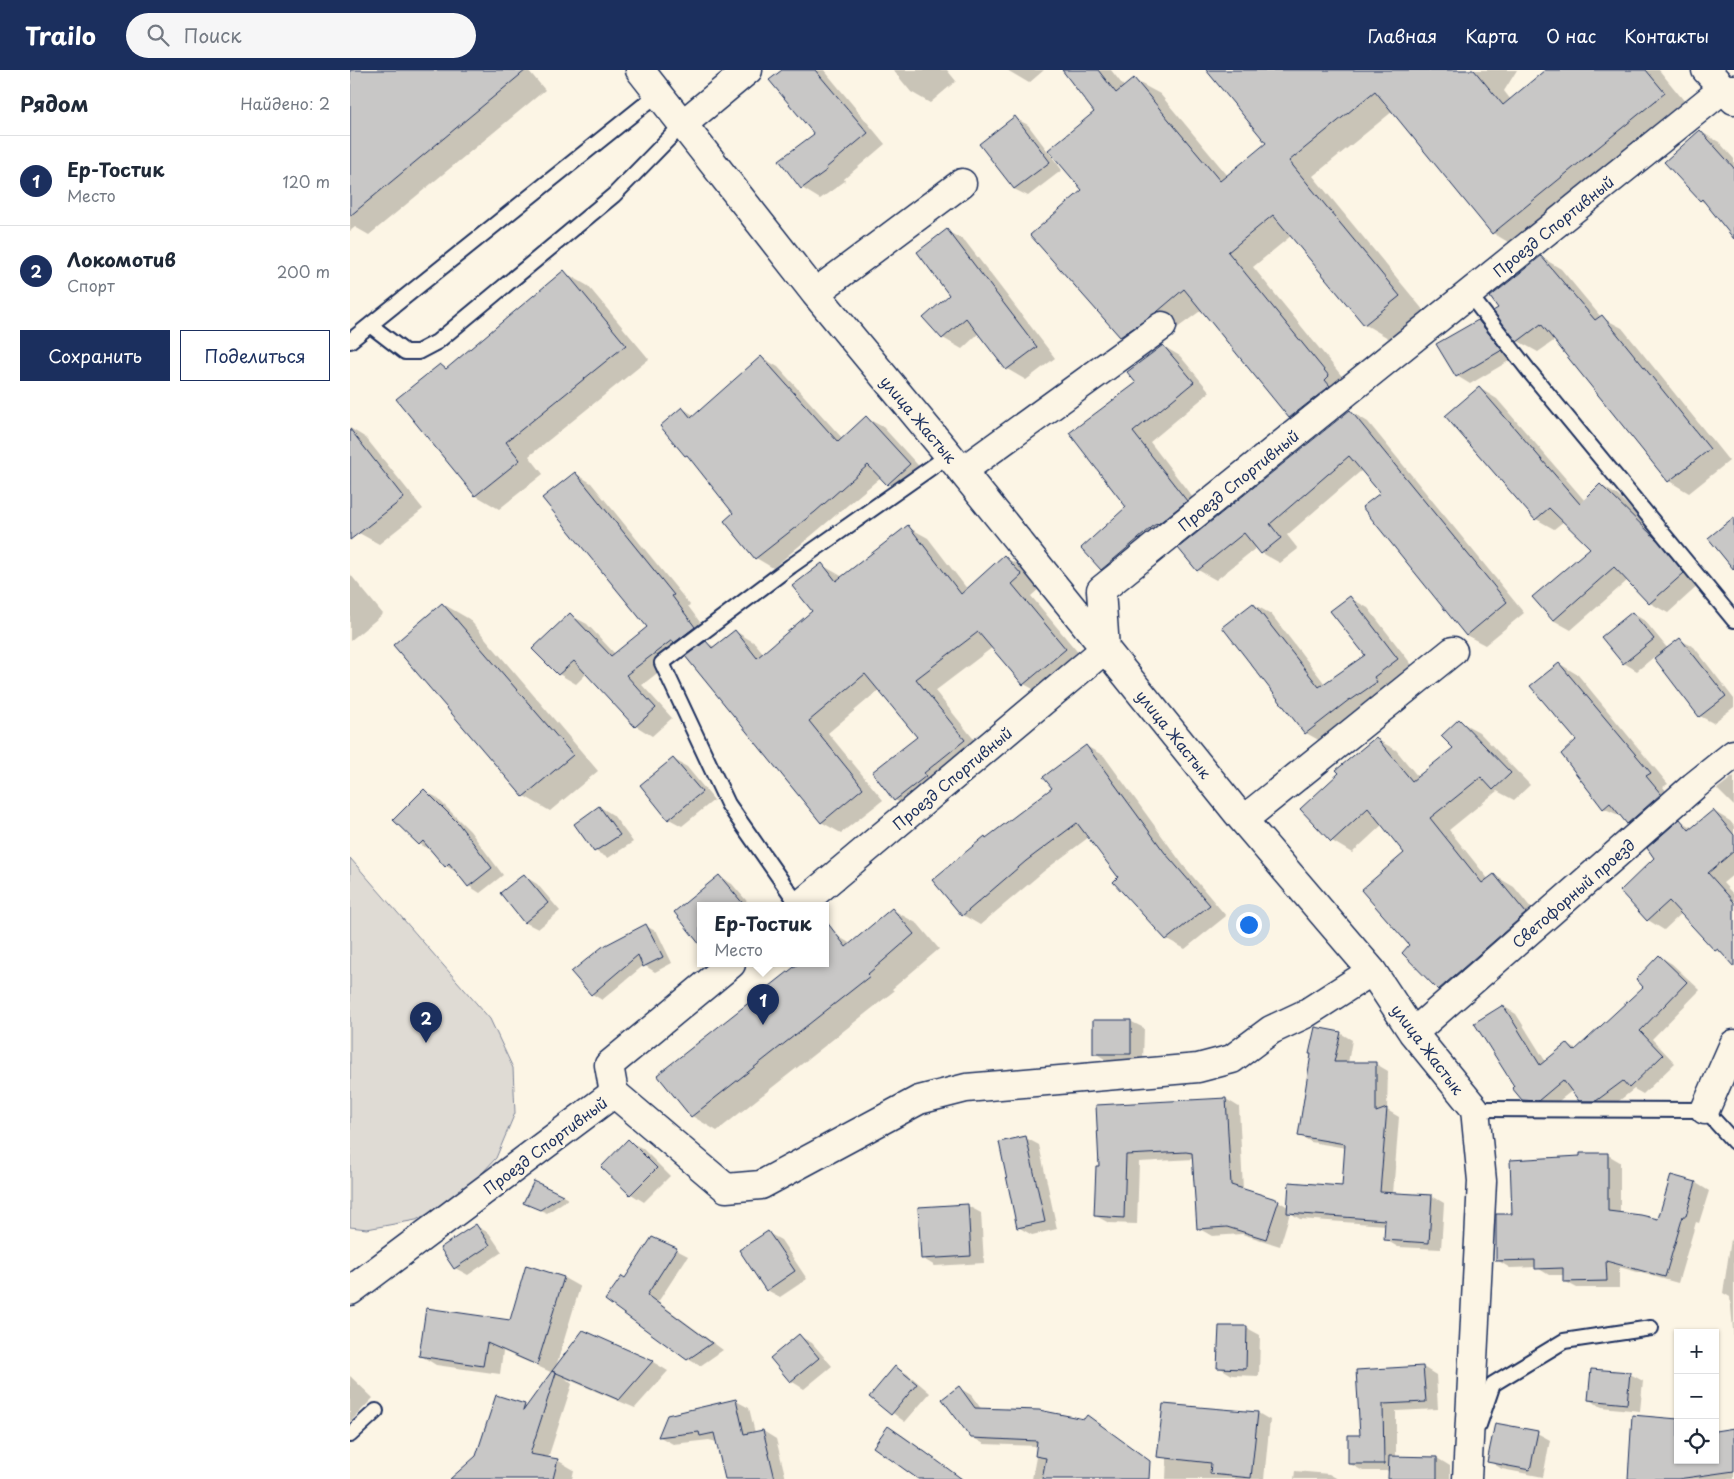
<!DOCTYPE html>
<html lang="ru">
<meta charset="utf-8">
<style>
:root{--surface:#fff;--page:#f6f6f7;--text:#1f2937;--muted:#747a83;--line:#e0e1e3;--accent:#1b2f5e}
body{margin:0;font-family:"Playpen Sans",sans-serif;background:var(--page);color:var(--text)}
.controls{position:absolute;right:15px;bottom:15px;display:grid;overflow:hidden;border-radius:0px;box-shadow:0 1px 4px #0004}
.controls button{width:45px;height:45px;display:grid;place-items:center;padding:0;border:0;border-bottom:1px solid var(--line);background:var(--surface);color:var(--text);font:25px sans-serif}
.you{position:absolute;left:898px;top:854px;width:18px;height:18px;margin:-12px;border:4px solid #fff;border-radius:50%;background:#1a73e8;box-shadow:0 0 0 8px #1a73e833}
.badge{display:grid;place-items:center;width:32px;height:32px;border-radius:50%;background:var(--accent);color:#fff;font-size:16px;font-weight:700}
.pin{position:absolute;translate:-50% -41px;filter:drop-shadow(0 1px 2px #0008)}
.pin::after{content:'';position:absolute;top:26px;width:18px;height:15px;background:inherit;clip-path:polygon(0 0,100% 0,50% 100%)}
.popup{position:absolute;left:347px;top:832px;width:132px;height:65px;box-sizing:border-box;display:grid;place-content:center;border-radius:0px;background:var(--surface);filter:drop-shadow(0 1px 4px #0005);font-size:16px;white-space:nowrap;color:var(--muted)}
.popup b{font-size:19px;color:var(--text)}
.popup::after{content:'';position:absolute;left:50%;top:100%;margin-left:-10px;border:10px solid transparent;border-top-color:var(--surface)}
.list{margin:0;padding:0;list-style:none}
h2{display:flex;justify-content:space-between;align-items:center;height:65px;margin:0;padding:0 20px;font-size:21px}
h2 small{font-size:16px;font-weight:400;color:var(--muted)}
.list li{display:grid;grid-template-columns:32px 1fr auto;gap:15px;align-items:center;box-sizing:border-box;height:90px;padding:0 20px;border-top:1px solid var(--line)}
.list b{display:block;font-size:19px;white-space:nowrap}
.list p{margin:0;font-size:16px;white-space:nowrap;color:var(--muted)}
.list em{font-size:16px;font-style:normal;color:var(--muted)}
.actions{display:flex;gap:10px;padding:15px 20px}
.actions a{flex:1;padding:11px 0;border:1px solid var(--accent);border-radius:0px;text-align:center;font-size:18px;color:var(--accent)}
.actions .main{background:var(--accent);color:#fff}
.icon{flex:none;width:28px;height:28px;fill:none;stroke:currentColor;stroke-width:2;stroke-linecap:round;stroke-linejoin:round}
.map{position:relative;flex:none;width:1384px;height:1409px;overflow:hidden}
header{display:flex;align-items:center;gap:30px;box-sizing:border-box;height:70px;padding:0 25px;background:var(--accent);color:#fff}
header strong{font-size:24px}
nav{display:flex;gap:28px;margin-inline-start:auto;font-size:18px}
.search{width:350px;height:45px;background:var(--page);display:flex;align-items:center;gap:12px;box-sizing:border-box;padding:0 18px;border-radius:28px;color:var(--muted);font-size:19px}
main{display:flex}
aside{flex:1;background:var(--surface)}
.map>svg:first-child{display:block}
.green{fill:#dfdbd4;stroke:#7d8599}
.shadow{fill:#0003}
.building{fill:#c8c7c6;stroke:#1b2f5e}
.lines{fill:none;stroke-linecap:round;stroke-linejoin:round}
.service-casing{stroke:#1b2f5e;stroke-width:18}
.minor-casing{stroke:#1b2f5e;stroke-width:31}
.service{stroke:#fcf5e5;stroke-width:14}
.minor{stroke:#fcf5e5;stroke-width:28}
.labels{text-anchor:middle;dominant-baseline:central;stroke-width:5;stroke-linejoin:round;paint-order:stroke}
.street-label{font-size:15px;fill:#1b2f5e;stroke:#fcf5e5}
</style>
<header>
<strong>Trailo</strong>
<div class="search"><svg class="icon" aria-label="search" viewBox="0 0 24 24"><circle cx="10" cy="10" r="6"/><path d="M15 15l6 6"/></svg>Поиск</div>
<nav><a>Главная</a><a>Карта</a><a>О нас</a><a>Контакты</a></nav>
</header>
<main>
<aside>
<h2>Рядом<small>Найдено: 2</small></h2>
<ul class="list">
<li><span class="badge">1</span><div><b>Ер-Тостик</b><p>Место</p></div><em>120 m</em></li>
<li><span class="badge">2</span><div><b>Локомотив</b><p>Спорт</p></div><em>200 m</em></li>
</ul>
<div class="actions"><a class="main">Сохранить</a><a>Поделиться</a></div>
</aside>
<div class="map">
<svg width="1384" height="1409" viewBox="0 0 1384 1409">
<rect width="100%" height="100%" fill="#fcf5e5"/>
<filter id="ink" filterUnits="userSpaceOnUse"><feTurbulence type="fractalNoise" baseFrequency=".02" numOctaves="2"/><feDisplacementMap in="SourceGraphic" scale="10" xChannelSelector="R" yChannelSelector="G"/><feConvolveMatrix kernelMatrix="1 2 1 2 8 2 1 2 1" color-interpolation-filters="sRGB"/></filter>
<g filter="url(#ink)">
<!-- green -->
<path class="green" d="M0,788L140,949L163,998L165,1043L146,1088L111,1126L66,1150L17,1159L0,1157Z"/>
<!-- shadow -->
<path class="shadow" d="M0,0H178L195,20L19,165L5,157L0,161Z
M434,0H474L535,74L494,109L495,111L470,129L452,118L431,90L466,65Z
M543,0H597L606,11L580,33L561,22Z
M657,0H694L679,13Z
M713,0H761L775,18L784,10L810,24L878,106L918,74L858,0H1167L1154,21L1161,30L1197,0H1309L1340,38L1168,178L1143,163L1043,41L963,106L1074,241L1040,269L1014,254L942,165L903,197L1004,321L966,362L940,347L853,239L796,281L771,266L733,120L745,42Z
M665,48L678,55L712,100L678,126L664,119Z
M1351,62L1369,72L1384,89V167L1358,135L1350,130Z
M597,161L615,171L705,288L676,310L657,299L629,263L612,279L593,268L575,248L600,225Z
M1191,187L1211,199L1251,247L1272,258L1379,391L1339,423L1319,411L1205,270L1188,282L1168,271Z
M214,202L238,216L299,289L179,386L193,404L149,439L125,425L90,295L97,300Z
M1128,251L1141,259L1164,288L1120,314L1107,306Z
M813,276L830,286L860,322L800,372L853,441L769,509L751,499L778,437L721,363L788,313Z
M411,287L428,297L493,369L516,348L533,357L576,404L555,424L538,414L531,407L423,498L406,488L385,443L341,388L336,385L332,338L345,346Z
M1129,318L1147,329L1235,431L1250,415L1267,425L1327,485L1351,513L1318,543L1300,533L1278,510L1221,560L1203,550L1241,478L1214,451L1204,459L1186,449L1097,346Z
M1000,341L1018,352L1174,543L1135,575L1116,565L1031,424L1012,400L937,465L948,479L930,493L912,483L907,477L866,510L848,500Z
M0,358L16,368L73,439L29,474L9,463L0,451Z
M225,403L241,413L340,535L338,536L361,567L355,572L365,577L385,561L405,573L414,584L463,541L472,495L493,507L558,457L578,468L618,520L654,487L674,498L691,517L681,526L735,591L694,625L674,614L643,577L585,621L634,682L565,741L545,730L569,667L530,619L478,663L533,730L491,763L471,752L343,582L338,579L292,615L322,648L302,666L286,656L237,603L226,614L209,604L184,579L220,545L237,554L265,584L299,557Z
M0,504L33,544L0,571Z
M1000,528L1018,538L1065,599L974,673L956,663L903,534L921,544L975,614L1016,586Z
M93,534L119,549L248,701L200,741L174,726Z
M1282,543L1295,551L1318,579L1330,570L1344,577L1384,629V637L1363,653L1350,646L1305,586L1287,601L1274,593Z
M1210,594L1228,605L1318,714L1313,717L1328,735L1296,764L1278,753L1273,747L1253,738L1228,670Z
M1109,651L1129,662L1180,715L1164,730L1147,721L1099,760L1139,810L1144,805L1164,817L1195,855L1109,930L1089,919L1061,875L1056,783L1033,754L1002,783L982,771L952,739L1026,669L1046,680L1068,707L1104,678Z
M736,676L754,686L833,795L876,846L835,879L817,869L739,767L694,801L630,855L613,845Z
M323,689L337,697L364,730L332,756L319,749Z
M1384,706V736L1367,719Z
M74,721L86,727L120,761L153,805L130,823L119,816L108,803L96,796L81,781L70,774Z
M250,737L263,745L283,772L258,788L245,781Z
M1363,741L1380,751L1384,756V804L1373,813L1384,825V895L1376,886L1366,880L1332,843L1314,860L1298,850L1306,788L1330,750L1343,758Z
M174,806L187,814L210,841L188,859L174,852Z
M369,806L382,814L401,836H350V869L344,865L326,843Z
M543,840L568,854L589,879L542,919L544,921L367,1061L342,1046L309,1005L450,894H476V874L486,865L501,874Z
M296,856L307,862L322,893L305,902L294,895L252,930L242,924L223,902Z
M1309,886L1322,894L1350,920L1302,969L1325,993L1293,1024L1284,1019L1260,1038H1244L1230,1030L1223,1020L1201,1037H1187L1173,1029L1166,1016L1153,936L1166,944L1196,992L1217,974L1227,980L1295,917Z
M780,951L794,958L793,991H758L745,983Z
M990,963L1002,970L998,993L1026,994L1038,1001L1037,1040L1049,1047L1043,1124L1082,1126L1094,1133L1091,1179L1048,1177L1036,1170V1155L950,1149L940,1143L930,1176L892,1164L862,1166L848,1158L844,1089L789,1092L787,1154L759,1153L746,1146L750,1098L747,1036L876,1029L889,1037L893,1120L928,1131L938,1137L993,1117L996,1078L961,1072L949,1065Z
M676,1068L689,1075L707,1159L682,1165L668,1157Z
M278,1071L292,1078L320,1106L294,1132L281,1124Z
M1258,1085L1270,1092V1144L1309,1151L1322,1106L1346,1113L1359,1121L1349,1153L1346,1152L1328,1213L1269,1197V1218H1227L1214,1211V1205H1199L1186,1197L1160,1198L1147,1190L1164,1145Z
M184,1112L213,1126L218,1129L197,1143L181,1136Z
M618,1136L631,1143L634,1193L585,1196L572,1188Z
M126,1156L139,1163L152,1182L118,1205L105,1198Z
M418,1163L431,1170L457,1209L430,1227L417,1220Z
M303,1168L338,1186L308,1232L373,1280L350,1296L338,1289L275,1210Z
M1381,1169H1384V1270L1380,1227L1373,1223Z
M214,1208L230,1217L205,1300L233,1262L303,1292L318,1301L285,1338L215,1308L222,1314L198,1388L207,1390L224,1400L222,1409H102L124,1397L147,1326L178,1337L203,1303L153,1281L150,1304L86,1295L70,1285L161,1252Z
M897,1258L910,1265L909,1306L882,1305L869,1297Z
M449,1266L462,1273L482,1296L454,1319L441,1311Z
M546,1297L559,1305L580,1323L555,1352L521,1327Z
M1073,1297L1086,1305L1088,1339L1046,1341V1388H1087L1100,1396V1409H1040V1401H1013L1000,1394L1011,1366L1008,1301Z
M1280,1304L1293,1311L1290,1341L1252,1337L1239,1330Z
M0,1306L23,1328L0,1352Z
M609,1318L621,1325L632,1340L689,1342L746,1409H682L688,1376L634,1374L622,1367Z
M386,1331L399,1338L405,1363L413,1361L426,1369L436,1409H376L367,1372L359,1370L323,1374L310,1367L318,1346Z
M819,1336L908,1343L920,1350L914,1409H816Z
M539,1357L552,1365L608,1406L606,1409H570Z
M1384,1361V1409H1279L1328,1390H1365Z
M1187,1363L1200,1370L1193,1407L1152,1399L1139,1391Z
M945,1401L979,1404L988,1409H944Z"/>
<!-- building -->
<path class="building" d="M0,0H176L0,146Z
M432,0H465L518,63L476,98L477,100L451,119L429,90L464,64L419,10Z
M712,0H748L766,23L784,8L870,111L916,73L856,0H1124L1153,35L1195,0H1296L1315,23L1142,164L1025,21L939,91L1050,226L1014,255L923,145L878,182L979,306L975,310L980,316L939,348L834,219L807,242L770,267L680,165L732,120L698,80L744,42Z
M665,46L700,92L664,119L629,74Z
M1350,60L1384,98V169L1352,129L1350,131L1314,92Z
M597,159L687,277L656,300L616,248L592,269L573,248L599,225L567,182Z
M1191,186L1245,250L1252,245L1360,379L1318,412L1191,254L1167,272L1143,241L1148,238L1140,227Z
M214,200L276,275L156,372L170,390L125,426L46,329L90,294L96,299Z
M1128,250L1152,280L1106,307L1086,274Z
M813,275L844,312L783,362L837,431L808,454L807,453L751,500L731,478L776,437L719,363L786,313L777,302Z
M411,286L488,372L516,346L560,394L537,415L518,395L465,442L405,489L374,451L383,443L337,385L335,386L310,356L332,337L341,348Z
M1129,317L1230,434L1250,414L1310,473L1334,503L1299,534L1264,497L1203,551L1182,527L1240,478L1199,438L1185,450L1095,346Z
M1000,340L1157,532L1116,566L1012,437L1030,423L999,386L920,454L931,468L911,484L894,463L847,501L828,478Z
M0,359L54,428L0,470Z
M225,402L324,525L322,526L345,557L324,573L322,570L276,605L306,638L285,657L224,591L208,605L182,579L220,543L261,586L297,557L192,428Z
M1384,447V500L1358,468Z
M558,455L611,524L654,485L672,505L662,514L716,579L673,615L628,562L566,609L615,670L574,703L576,706L544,731L522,702L567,667L515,604L459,651L513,718L471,753L335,586L356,571L362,578L385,560L407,588L462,541L442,516L472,493L486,511Z
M1000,526L1048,589L1024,607L1027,612L1001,630L1000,629L955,664L872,557L903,533L969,617L1015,585L980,541Z
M92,533L223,685L173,727L43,575Z
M1282,542L1304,569L1273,594L1251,567Z
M1330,568L1376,626L1349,647L1304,588Z
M1209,593L1301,703L1296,706L1311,724L1277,754L1260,733L1253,739L1211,684L1226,670L1180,616Z
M1109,649L1161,703L1143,720L1131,707L1080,748L1132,813L1144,804L1176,843L1088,920L1052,883L1059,875L1011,820L1054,783L1018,738L981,772L950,739L989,703L986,700L1026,667L1062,711L1103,678L1091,666Z
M736,675L815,783L860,835L816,870L763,812L768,807L727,753L676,791L612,846L582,810L635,766L636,768L702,718L693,707Z
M323,688L352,722L318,750L290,715Z
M74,719L108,753L142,798L118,817L99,793L95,797L73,771L69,775L43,750Z
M249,736L270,765L244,782L224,754Z
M1363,740L1384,765V781L1358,803L1384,832V897L1368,879L1365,881L1319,831L1297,851L1270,821L1304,788L1297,778L1330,749L1339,760Z
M174,804L198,833L174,853L150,823Z
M369,805L395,836H350V875L324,842Z
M542,838L564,864L518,904L520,906L341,1047L307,1005L448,894H476V851L496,877Z
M296,854L313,887L293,897L288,885L241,925L221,902L252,877Z
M1309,885L1337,912L1290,961L1313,985L1279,1018L1273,1011L1246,1031H1229L1213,1010L1188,1031L1172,1030L1162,1018L1164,1016L1124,953L1153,935L1190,995L1217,973L1224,981L1293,917L1286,909Z
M743,950H781V984H743Z
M965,957L991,962L984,992H1026V1042L1037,1038L1030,1122L1082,1125L1079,1173L1034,1170L1035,1150L937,1143L939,1112L992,1116L995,1074L948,1066L961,984H959Z
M876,1028L881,1115L929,1130L916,1169L877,1157L847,1159L842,1083L836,1082L776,1085L774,1148L744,1146L746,1096H749L746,1035Z
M676,1066L695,1152L667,1158L649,1072Z
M278,1069L307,1098L280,1125L251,1097Z
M1230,1083H1258V1141L1291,1145L1308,1149L1321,1105L1346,1112L1336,1146H1333L1315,1207L1256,1191L1257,1211L1213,1212V1198L1185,1199V1190L1146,1191V1144H1162L1160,1090L1230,1086Z
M184,1111L213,1125L190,1140L173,1133Z
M618,1134L621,1186L571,1189L568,1137Z
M126,1154L140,1175L104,1199L90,1178Z
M418,1161L445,1201L416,1221L389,1180Z
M302,1167L327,1178L297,1225L362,1273L337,1290L255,1230L272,1206L275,1208Z
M176,1195L214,1207L187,1295L137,1273L133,1296L69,1286L76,1238L160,1250Z
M869,1256H897L896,1299L867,1298Z
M233,1260L303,1291L269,1330L202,1301Z
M449,1264L469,1288L440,1312L420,1288Z
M545,1296L567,1314L541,1345L519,1327Z
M1073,1296L1076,1332L1033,1334L1034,1394H998V1365H1010L1006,1300Z
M1241,1299L1280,1302L1277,1334L1238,1330Z
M202,1301L206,1303L180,1384L208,1389L203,1409H100L126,1386L146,1325L175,1334L173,1341Z
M609,1316L625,1338L689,1340L734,1349L737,1345L800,1391L799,1409H692L696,1388L685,1386L687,1371L621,1368L592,1329Z
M386,1329L394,1364L413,1360L425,1409H375L364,1363L350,1366L349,1362L308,1367L317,1345Z
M813,1334L908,1342L901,1408L860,1404L861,1393L807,1387Z
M1282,1345L1328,1349V1390H1365V1361L1384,1358V1401L1328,1409H1278Z
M1145,1353L1188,1361L1180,1400L1137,1392Z
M538,1356L575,1382L612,1409H568L523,1377Z
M1039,1386L1087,1387V1409H1038Z"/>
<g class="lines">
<!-- service casing -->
<g class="service-casing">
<path id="service" d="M1119,224L1179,301L1384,550
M20,255L55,282H68L87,272L264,125L333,54
M0,271L309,23
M449,836L378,734L312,593L441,496L599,385
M1125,1039L1355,1040L1384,1072
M1129,1355L1143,1314L1214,1271L1301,1258
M0,1365L26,1341"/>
</g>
<!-- minor casing -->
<g class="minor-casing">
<path id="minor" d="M290,0L465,223L599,385L893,750L1022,901L1063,963L1125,1039L1132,1111L1117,1409
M1356,0L1384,30
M333,54L398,0
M465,223L612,113
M612,401L812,256
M893,750L1103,581
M449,836L755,579L751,520L1373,19H1384
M1063,963L1344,716L1384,684
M264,1023L376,1118L411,1115L569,1030L616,1018L848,998L882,989L921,960L955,944L1022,901
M1355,1040L1384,974
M0,1221L264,1023L259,995L381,894"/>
</g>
<!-- service -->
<use href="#service" class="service"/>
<!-- minor -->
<use href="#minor" class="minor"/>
</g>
</g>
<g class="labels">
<!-- street labels -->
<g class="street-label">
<text transform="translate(1203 156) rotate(-39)">Проезд Спортивный</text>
<text transform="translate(569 349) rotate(50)">улица Жастык</text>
<text transform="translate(888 410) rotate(-39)">Проезд Спортивный</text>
<text transform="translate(824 664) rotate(51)">улица Жастык</text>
<text transform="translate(602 708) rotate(-40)">Проезд Спортивный</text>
<text transform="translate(1223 823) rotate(-41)">Светофорный проезд</text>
<text transform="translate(1078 979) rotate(53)">улица Жастык</text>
<text transform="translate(195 1075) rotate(-37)">Проезд Спортивный</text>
</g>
</g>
</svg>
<div class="controls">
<button>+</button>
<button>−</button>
<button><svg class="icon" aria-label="locate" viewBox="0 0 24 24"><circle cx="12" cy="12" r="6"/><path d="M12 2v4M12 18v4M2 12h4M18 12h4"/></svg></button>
</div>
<div class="you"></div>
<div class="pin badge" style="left:413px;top:955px">1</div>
<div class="popup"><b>Ер-Тостик</b>Место</div>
<div class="pin badge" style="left:76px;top:973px">2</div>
</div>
</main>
